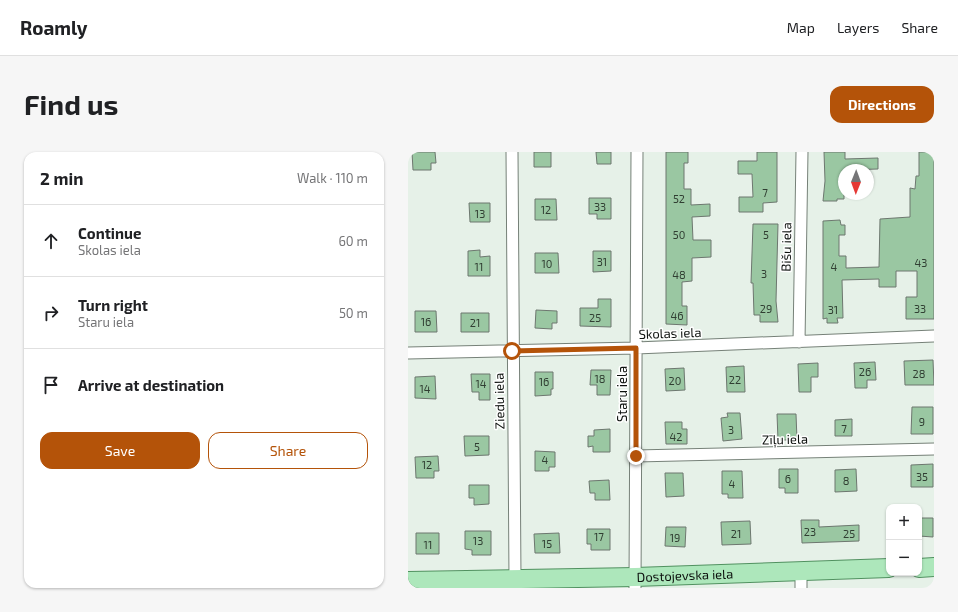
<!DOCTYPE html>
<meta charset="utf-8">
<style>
:root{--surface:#fff;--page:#f6f6f6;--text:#202124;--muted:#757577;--line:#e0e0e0;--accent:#b45309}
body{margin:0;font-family:"Exo 2",sans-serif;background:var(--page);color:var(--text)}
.controls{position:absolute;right:12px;bottom:12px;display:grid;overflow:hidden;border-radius:8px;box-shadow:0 1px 3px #0004}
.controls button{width:36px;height:36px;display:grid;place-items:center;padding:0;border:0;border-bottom:1px solid var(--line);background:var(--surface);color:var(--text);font:20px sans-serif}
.compass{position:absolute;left:430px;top:12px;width:36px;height:36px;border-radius:50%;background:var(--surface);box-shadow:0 1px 3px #0004;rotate:181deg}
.stop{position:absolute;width:12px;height:12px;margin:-9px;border:3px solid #b45309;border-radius:50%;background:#fff}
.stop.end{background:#b45309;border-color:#fff;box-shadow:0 1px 4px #0008}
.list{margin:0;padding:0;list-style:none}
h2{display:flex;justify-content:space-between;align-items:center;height:52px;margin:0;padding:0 16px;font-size:17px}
h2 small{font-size:13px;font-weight:400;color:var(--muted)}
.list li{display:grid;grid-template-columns:26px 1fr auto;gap:12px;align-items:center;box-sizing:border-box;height:72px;padding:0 16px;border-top:1px solid var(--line)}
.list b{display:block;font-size:15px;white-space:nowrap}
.list p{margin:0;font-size:13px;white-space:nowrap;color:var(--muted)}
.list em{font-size:13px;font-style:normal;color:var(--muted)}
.actions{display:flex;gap:8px;padding:12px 16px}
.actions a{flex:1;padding:9px 0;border:1px solid var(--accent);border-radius:12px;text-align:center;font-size:14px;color:var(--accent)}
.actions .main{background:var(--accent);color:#fff}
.icon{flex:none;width:22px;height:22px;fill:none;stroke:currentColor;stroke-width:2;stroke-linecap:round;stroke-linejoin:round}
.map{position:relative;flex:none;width:526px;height:436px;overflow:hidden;border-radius:12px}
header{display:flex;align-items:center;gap:24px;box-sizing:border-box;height:56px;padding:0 20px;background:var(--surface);border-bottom:1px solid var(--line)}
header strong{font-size:19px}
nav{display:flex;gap:22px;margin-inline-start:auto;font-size:14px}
.intro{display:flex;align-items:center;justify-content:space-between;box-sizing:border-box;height:96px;padding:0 24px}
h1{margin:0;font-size:28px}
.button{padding:10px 18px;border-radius:12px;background:var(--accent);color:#fff;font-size:14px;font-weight:700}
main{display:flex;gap:24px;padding:0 24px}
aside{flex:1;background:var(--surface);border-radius:12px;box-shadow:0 1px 3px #0004}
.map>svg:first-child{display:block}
.building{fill:#9ac7a2;stroke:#6d776f}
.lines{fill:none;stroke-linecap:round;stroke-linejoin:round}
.street-casing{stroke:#768178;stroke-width:13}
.primary-casing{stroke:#519160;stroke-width:20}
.street{stroke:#fff;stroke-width:11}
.primary{stroke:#ade7bb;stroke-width:18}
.route{stroke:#b45309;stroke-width:5}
.labels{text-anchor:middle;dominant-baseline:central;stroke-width:3;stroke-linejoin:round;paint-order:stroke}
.number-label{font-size:11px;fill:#303e32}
.street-label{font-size:13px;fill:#0c100d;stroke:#fff}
</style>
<header>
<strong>Roamly</strong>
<nav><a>Map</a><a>Layers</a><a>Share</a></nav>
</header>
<div class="intro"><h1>Find us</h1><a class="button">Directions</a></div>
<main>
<aside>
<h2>2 min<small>Walk · 110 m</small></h2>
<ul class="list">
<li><svg class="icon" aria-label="ahead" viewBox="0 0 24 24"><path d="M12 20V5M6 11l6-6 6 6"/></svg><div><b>Continue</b><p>Skolas iela</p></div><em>60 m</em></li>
<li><svg class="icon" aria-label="right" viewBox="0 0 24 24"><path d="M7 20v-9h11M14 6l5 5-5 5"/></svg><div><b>Turn right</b><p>Staru iela</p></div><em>50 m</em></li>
<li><svg class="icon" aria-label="arrive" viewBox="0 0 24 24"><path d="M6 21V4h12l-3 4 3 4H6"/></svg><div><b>Arrive at destination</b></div></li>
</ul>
<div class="actions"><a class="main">Save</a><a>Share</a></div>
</aside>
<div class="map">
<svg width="526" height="436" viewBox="0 0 526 436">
<rect width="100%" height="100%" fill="#e6f1e8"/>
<!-- building -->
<path class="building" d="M4,0H27L28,11H23V18H5Z
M126,0H143V15H126Z
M188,0H203V12H189Z
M258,0H280V11H276V37H283V53L302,52V64L284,65L285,88H303V105L284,106V129L274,130V154H279V173L258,172Z
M349,0H369V50L355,51V60H331V45H345L344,22H330V9H349Z
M416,0H437V7L470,6V17L436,18V47H429V49H415L417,29Z
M511,0H526V167H498V145H509V119H488V135H471V127L434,128L435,166H429L430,171H419V166L415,167V69L432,68L433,73H437V83H431V104H438V116L471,115L472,67L502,65V36L507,37L508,24H511Z
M181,46H203V67H189V62H181Z
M127,47H148L149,68H127Z
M61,51H82V70H62Z
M345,72H370L368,149L370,170H352V163H346L345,131H343Z
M72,98V105L82,104V124H60V99Z
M185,99H203V119L185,120Z
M127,101H150L151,121H127Z
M190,147H203V175L172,174V156H190Z
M128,158L149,159V171H144V177L127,176Z
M7,159H28L29,180H7Z
M53,161H81V180H53Z
M525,208L526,233H497L496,209Z
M467,210L468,228H459V236H447L446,211Z
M410,211V225H403V240H391L390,212Z
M336,214L337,240H319L318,215Z
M276,216L277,238L258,239L257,217Z
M183,218H203L202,243H189V233H182Z
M127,220H145V237H143V243L127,244Z
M63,222H82V248H71V240H64Z
M27,224L28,247L7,246V225Z
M504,255H525V282H503Z
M319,261H332L334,287L315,289L313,266L320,265Z
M369,262H388L389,288H370Z
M444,267V284H427V268Z
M257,270H274V277H279V292H258Z
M202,277V300H185V294L180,295V284H186V278Z
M56,284H81V303L57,304Z
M127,299L147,300V315H141V319H127Z
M30,304L31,319H26V326H8L7,305Z
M525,312V335H503V313Z
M371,317H390V341H377V336H371Z
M448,317L449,339L427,340V318Z
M314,319H334L335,346H320V342H314Z
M257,321H275L276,344L258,345Z
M201,328L202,348H187V341H182L181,329Z
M61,333H81V352L66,353V346H61Z
M511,366H525V385L511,384Z
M393,368H411V375L451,373V389L394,391Z
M342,369L343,392L314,393L313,370Z
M258,375H278L277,395L257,394Z
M179,377H202V398H183V392H179Z
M57,379H83V403H64V398L57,397Z
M8,381H31V402H8Z
M151,381L152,401H127L126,382Z"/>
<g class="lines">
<!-- street casing -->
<g class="street-casing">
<path id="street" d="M104,0L107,426
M391,190L394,0
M0,201L228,196L526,184
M228,304L526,297
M227,436L229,0
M393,436V418"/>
</g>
<!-- primary casing -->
<g class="primary-casing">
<g id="primary">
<path d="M511,416L526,415"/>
<path id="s1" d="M0,429L227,425L481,416"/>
</g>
</g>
<!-- street -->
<use href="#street" class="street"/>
<!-- primary -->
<use href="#primary" class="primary"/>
</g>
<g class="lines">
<!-- route -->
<path class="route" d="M104,199L228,196V304"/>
</g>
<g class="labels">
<!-- number labels -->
<g class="number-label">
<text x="357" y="40">7</text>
<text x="271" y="46">52</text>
<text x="192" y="54">33</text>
<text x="138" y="57">12</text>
<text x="72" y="61">13</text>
<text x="271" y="82">50</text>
<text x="358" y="82">5</text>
<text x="194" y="109">31</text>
<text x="513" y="110">43</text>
<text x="139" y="111">10</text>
<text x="71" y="114">11</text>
<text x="426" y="114">4</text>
<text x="356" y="121">3</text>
<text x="271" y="122">48</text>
<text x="358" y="156">29</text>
<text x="512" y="156">33</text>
<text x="425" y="157">31</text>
<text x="269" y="163">46</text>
<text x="187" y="165">25</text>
<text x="18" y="169">16</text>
<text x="67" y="170">21</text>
<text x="457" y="219">26</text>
<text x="511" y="221">28</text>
<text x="192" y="226">18</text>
<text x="327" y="227">22</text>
<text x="267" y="228">20</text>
<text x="136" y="229">16</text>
<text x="73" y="231">14</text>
<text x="17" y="236">14</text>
<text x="514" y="269">9</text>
<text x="436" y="276">7</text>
<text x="323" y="277">3</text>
<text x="268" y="284">42</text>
<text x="69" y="294">5</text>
<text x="137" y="307">4</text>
<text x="19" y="312">12</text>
<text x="514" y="324">35</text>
<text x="380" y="326">6</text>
<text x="438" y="328">8</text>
<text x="324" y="331">4</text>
<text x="402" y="379">23</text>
<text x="328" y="381">21</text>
<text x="441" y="381">25</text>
<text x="191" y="384">17</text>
<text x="267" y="385">19</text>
<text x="70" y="388">13</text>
<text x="139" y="391">15</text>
<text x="20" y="392">11</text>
</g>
<!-- street labels -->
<g class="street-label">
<text transform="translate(378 95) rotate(-89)">Bišu iela</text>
<text transform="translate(262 181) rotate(-2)">Skolas iela</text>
<text transform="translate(214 242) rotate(-90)">Staru iela</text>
<text transform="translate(91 249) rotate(-91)">Ziedu iela</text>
<text transform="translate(377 287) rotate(-1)">Zīļu iela</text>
<text stroke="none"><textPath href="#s1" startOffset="277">Dostojevska iela</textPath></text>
</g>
</g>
</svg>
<div class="controls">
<button>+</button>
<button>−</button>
</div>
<svg class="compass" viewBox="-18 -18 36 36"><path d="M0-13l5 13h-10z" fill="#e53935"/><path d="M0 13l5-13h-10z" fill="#757577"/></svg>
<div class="stop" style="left:104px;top:199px"></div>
<div class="stop end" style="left:228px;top:304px"></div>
</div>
</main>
